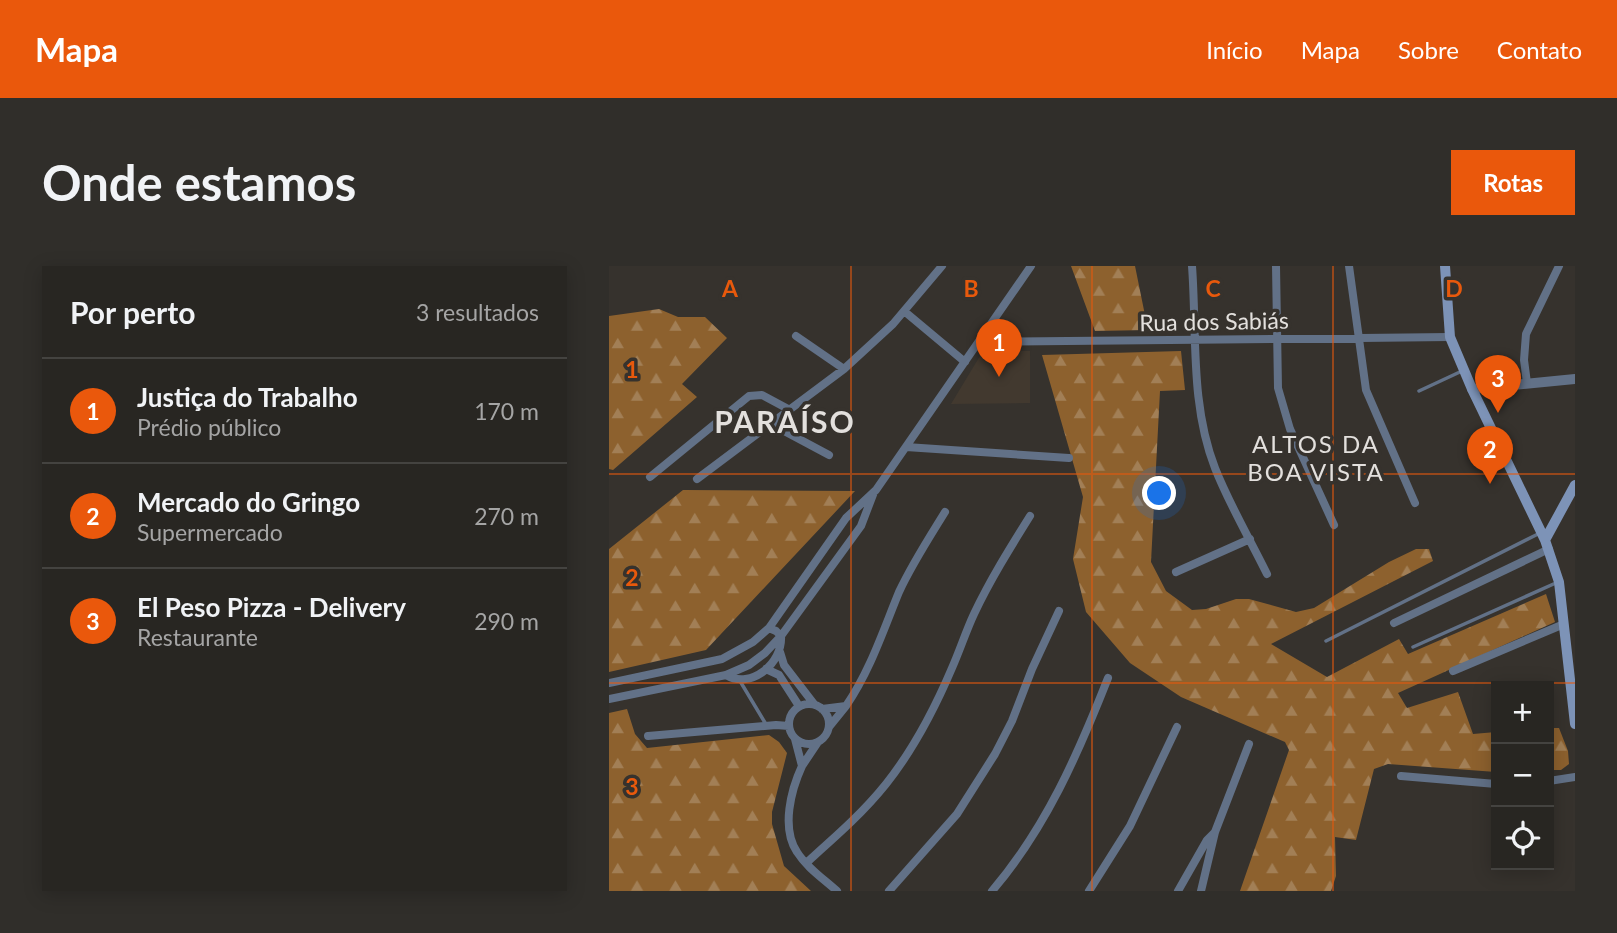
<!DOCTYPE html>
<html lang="pt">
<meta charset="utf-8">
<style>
:root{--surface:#282622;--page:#302e2a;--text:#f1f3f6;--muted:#a5a5a5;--line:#444340;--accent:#ea580c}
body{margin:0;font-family:Lato,sans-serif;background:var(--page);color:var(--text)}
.controls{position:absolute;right:21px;bottom:21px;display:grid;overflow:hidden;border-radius:0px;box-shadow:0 4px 18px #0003}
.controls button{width:63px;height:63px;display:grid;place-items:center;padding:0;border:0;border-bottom:2px solid var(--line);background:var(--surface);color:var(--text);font:35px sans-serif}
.you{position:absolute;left:551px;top:228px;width:24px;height:24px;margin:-18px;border:5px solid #fff;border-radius:50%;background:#1a73e8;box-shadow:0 0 0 10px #1a73e833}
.badge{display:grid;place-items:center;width:46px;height:46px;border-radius:50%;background:var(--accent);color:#fff;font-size:23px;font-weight:700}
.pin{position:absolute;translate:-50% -58px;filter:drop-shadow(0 2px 4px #0008)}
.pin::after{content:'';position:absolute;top:37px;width:24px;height:21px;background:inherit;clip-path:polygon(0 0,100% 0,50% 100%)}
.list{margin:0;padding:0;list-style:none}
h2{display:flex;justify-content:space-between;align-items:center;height:91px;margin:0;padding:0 28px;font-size:30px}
h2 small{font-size:23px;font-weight:400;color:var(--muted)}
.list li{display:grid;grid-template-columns:46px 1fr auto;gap:21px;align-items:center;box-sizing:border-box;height:105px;padding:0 28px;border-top:2px solid var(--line)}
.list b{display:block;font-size:26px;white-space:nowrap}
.list p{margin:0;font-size:23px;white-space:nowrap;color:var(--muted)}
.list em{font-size:23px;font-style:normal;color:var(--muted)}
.icon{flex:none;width:38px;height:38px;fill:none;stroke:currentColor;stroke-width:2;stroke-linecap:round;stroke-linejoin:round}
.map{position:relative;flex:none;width:966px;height:625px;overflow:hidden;border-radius:0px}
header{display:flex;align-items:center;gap:42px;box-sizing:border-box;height:98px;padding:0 35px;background:var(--accent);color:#fff}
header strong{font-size:33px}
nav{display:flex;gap:38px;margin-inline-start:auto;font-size:24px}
.intro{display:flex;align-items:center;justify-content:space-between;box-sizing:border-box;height:168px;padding:0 42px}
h1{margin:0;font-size:49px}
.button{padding:18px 32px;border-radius:0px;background:var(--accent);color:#fff;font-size:24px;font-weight:700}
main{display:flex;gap:42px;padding:0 42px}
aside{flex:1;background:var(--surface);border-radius:0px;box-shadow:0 4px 18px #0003}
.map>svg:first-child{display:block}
.built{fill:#42392f}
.forest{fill:url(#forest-firs)}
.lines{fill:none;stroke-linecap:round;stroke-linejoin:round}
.service{stroke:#627187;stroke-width:3.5}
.minor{stroke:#627187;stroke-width:8}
.tertiary{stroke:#627187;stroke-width:10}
.secondary{stroke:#7d93b7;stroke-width:10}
.grid{fill:none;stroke:#e8590c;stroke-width:2;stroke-opacity:0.55}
.labels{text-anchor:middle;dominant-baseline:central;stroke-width:7;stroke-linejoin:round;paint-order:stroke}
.street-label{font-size:23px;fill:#e3e0dd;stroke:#36322d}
.neighbourhood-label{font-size:24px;letter-spacing:2px;fill:#e3e0dd;stroke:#36322d}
.district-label{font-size:30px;font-weight:bold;letter-spacing:2px;fill:#e3e0dd;stroke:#36322d}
.grid-label{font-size:23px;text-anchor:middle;font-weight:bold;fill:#e8590c;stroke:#36322d;stroke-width:7;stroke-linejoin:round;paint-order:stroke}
</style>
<header>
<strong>Mapa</strong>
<nav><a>Início</a><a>Mapa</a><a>Sobre</a><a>Contato</a></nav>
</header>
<div class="intro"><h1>Onde estamos</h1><a class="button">Rotas</a></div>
<main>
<aside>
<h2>Por perto<small>3 resultados</small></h2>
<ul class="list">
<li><span class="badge">1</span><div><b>Justiça do Trabalho</b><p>Prédio público</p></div><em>170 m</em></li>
<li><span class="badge">2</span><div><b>Mercado do Gringo</b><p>Supermercado</p></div><em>270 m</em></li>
<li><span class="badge">3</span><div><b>El Peso Pizza - Delivery</b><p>Restaurante</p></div><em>290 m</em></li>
</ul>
</aside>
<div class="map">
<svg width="966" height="625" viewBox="0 0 966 625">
<defs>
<pattern id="forest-firs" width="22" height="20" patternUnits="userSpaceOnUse" patternTransform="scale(1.75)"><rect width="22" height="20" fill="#8d612e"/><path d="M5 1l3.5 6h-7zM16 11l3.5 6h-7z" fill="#a27f56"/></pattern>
</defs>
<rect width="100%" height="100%" fill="#36322d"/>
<!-- built -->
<path class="built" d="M374,85H421V137L342,138Z"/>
<!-- forest -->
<path class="forest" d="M462,0H526L539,64L486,65Z
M50,43L69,51H96L118,72L73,118L88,131L4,204L0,203V50Z
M572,85L576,124L551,125L542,296L557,325L583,344L597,343L627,333H640L687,346L705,342L780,296L807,283H820L824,295L662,378L718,411L790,373L799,388L937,328L946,356L789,427L798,442L849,426L864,468L887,466V506L779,498L765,503L747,574L726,571L727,610L722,625H631L680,484L676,476L572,431L521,397L477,346L464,293L474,231L433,89Z
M74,224L246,225L97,384L0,406V283Z
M18,443L26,468L38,482L160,469L170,476L178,487L163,546V558L175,600L202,625H0V447Z
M940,462H950L959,485L960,498L952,504H940Z"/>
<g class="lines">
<!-- service -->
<path class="service" d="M810,125L853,105
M717,375L931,267
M804,381L949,316
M131,415L158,460"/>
<!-- minor -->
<path class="minor" d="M583,0C588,67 581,138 606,202C620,238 641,273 658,308
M667,0L669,122L681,163L725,259
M740,0L757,124L806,237
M295,45L356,96
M187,70L235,103
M370,76L841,71
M918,117L915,94L917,68L950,0
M162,158L220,189
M297,181L460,192
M41,211L140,130L153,129L181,144
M88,213L235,103L284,58L333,0
M567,306L641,273
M785,357L940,283
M171,386L175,399L205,438
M157,403L170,409L190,440
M844,405L955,358
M117,409C142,424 174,397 172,370L167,365L160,362
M0,417L113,393L144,376L160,362L237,252L267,224L422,0
M0,433L117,409L140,399L156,387L172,370L252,260L265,226
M180 458a20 20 0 1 1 40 0a20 20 0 1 1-40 0Z
M237,440C261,405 274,365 290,326C303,298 320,272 336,246
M213,443L237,440L220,461
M39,470L167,459L180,460
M186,473L193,500L209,476
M193,500C182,524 172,562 188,586C198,602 215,613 228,625
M792,510L887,518
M940,515L966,511
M197,597C225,572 253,548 277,518C304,484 326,442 343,402C351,384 357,365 365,348C381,314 401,282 421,250
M280,625L348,548L386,488L403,455L423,403L450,345
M383,625C437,562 469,488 499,412
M480,625L521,560L568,461
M569,625L598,574L606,566
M592,625L606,566L640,478"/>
<!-- tertiary -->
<path class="tertiary" d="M863,123L966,113"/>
<!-- secondary -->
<path class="secondary" d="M836,0L841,71L863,123L936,274L950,316L966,458
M936,274L966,219"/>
</g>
<!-- grid -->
<path class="grid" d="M242,0V625M483,0V625M724,0V625M0,208H966M0,417H966"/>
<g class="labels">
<!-- street labels -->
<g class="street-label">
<text transform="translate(605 55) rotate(-1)">Rua dos Sabiás</text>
</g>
<!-- neighbourhood labels -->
<g class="neighbourhood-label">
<text x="707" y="177">ALTOS DA<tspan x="707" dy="28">BOA VISTA</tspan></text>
</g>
<!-- district labels -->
<g class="district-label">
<text x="176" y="155">PARAÍSO</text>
</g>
</g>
<g class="grid-label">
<text x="121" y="31">A</text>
<text x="362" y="31">B</text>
<text x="604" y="31">C</text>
<text x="845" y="31">D</text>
<text x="23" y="112">1</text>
<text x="23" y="320">2</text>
<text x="23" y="529">3</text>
</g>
</svg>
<div class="controls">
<button>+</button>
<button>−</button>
<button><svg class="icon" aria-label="locate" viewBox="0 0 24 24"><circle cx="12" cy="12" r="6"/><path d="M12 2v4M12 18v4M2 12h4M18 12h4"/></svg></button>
</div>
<div class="you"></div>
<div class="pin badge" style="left:390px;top:111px">1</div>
<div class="pin badge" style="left:881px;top:218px">2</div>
<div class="pin badge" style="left:889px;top:147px">3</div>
</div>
</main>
